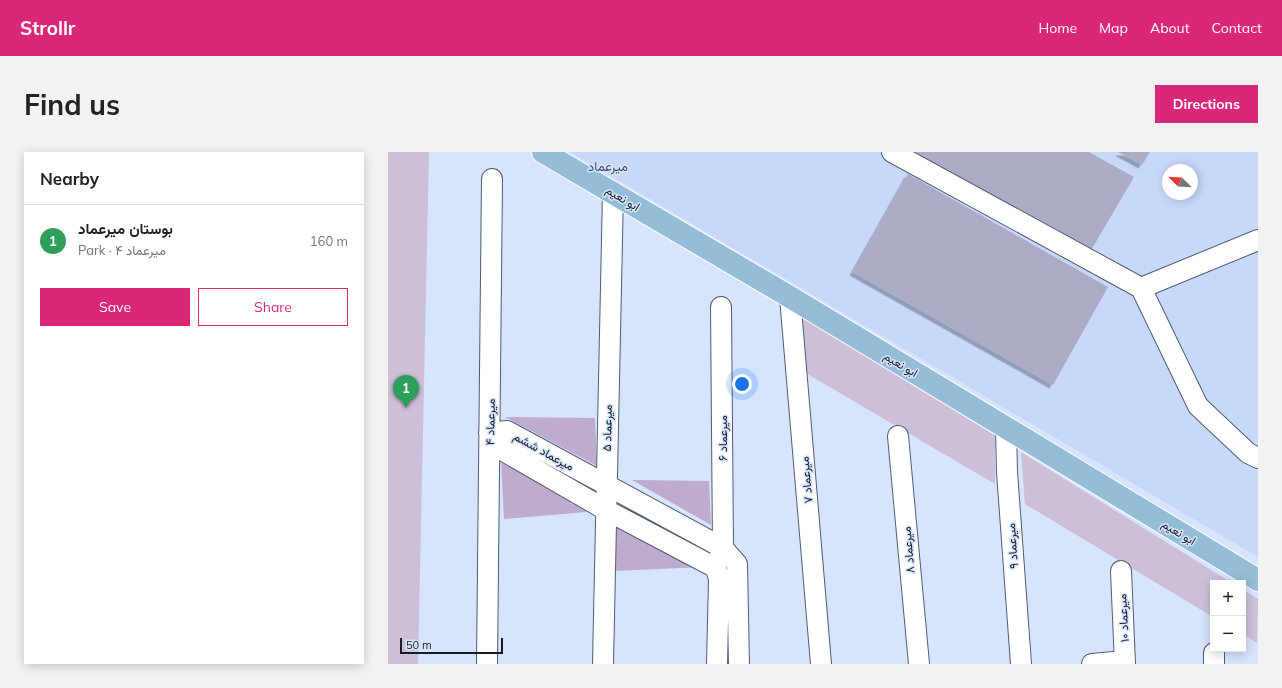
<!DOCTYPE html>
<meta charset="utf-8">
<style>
:root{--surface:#fff;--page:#f2f2f2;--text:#222;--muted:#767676;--line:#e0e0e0;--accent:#db2777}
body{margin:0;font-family:Mulish,Vazirmatn,sans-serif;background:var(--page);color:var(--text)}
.controls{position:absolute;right:12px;bottom:12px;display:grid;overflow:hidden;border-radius:0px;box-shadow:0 2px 10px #0003}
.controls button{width:36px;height:36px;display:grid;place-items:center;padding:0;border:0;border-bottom:1px solid var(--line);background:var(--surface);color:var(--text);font:20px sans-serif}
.compass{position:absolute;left:774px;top:12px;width:36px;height:36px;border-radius:50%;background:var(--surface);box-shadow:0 2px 10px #0003;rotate:294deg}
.scale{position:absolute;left:12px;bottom:10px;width:103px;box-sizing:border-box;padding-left:4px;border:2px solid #171c25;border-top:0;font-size:11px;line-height:14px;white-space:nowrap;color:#171c25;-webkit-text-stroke:3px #d6e4fe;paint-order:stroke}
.you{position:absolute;left:354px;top:232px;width:14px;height:14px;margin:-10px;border:3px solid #fff;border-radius:50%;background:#1a73e8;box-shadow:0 0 0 6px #1a73e833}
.badge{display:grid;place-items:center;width:26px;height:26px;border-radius:50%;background:var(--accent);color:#fff;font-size:13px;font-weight:700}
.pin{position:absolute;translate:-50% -33px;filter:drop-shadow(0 1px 2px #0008)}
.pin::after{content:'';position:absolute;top:21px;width:14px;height:12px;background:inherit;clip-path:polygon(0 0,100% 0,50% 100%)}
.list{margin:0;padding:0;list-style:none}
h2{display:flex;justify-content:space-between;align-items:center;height:52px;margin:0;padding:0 16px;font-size:17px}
h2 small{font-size:13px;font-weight:400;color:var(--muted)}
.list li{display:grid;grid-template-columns:26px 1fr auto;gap:12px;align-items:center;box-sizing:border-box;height:72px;padding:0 16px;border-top:1px solid var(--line)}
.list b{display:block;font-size:15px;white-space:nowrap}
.list p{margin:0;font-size:13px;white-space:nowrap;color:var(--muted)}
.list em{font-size:13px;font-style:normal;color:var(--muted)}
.actions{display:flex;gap:8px;padding:12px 16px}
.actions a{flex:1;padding:9px 0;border:1px solid var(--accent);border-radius:0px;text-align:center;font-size:14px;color:var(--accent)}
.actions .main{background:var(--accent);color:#fff}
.map{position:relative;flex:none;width:870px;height:512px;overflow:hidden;border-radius:0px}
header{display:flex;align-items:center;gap:24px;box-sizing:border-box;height:56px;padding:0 20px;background:var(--accent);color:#fff}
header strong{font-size:19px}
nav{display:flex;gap:22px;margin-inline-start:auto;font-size:14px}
.intro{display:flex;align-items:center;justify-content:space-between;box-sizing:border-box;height:96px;padding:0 24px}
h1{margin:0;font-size:28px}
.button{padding:10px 18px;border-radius:0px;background:var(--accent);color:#fff;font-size:14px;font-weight:700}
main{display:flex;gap:24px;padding:0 24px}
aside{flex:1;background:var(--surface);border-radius:0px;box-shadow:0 2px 10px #0003}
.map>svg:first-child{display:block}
.built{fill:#c7d8f9;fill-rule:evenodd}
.green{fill:#cdbfd8}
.forest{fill:#c0abd0}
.building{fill:#adacc7;filter:url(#shadow)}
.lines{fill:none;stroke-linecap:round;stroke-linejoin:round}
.minor-casing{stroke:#505c72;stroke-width:22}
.major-casing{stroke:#fff;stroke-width:24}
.minor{stroke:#fff;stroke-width:20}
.major{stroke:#95bdd8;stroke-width:22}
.labels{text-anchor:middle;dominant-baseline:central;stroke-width:3;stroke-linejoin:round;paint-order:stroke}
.street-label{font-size:12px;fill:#171c25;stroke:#d6e4fe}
.neighbourhood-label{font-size:13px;fill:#404b61;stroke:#d6e4fe}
</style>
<header>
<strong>Strollr</strong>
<nav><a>Home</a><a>Map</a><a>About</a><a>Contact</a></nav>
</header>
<div class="intro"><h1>Find us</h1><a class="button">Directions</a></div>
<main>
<aside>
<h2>Nearby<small></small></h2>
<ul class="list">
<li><span class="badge" style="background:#2e9e5b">1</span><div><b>بوستان میرعماد</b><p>Park · میرعماد ۴</p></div><em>160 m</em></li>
</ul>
<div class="actions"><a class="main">Save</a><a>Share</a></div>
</aside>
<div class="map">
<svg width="870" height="512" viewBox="0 0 870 512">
<defs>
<filter id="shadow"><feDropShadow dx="-3.5" dy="3.5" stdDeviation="0" flood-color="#0004"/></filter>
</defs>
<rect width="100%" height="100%" fill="#d6e4fe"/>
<!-- built -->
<path class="built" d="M182,0H870V405ZM780,18H804V42H780Z"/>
<!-- green -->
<path class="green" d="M0,0H41L30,512H0Z
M411,157L607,278V332L416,220Z
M633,300L844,431H825V465L637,352Z
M855,438L870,447L869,491L855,482Z"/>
<!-- forest -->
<path class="forest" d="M117,265L207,266L209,314Z
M113,308L199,360L116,367Z
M244,328L321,329L323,373Z
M225,370L316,415L226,419Z"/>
<!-- building -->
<path class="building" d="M527,0H701L746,25L702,100Z
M730,0H762L754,13Z
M520,22L720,135L665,233L465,120Z"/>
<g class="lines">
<!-- minor casing -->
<g class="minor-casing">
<path id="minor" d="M504,0L753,136L870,88
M753,136L810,254L860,301L870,306
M402,145L433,512
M618,275L619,320L633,512
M510,284L531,512
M331,407L335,396L333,155
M733,419L737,512
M826,501V512
M99,512L104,27
M215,512L225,40
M329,512L331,427L328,416L218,358L114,298L101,281L119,279L335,396L349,412L351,512
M704,512L737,509"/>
</g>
<!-- major casing -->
<g class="major-casing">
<path id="major" d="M155,0L402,145L870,428"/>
</g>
<!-- minor -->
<use href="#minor" class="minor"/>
<!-- major -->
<use href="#major" class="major"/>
</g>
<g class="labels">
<!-- street labels -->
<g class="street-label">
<text transform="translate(235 46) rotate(31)">ابو نعیم</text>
<text transform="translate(513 212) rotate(31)">ابو نعیم</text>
<text transform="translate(102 270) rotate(-89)">میرعماد ۴</text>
<text transform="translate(219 276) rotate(-89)">میرعماد ۵</text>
<text transform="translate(334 286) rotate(-90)">میرعماد ۶</text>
<text transform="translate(156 299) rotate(29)">میرعماد ششم</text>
<text transform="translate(418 328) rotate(-95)">میرعماد ۷</text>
<text transform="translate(791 380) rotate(31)">ابو نعیم</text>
<text transform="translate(624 394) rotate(-94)">میرعماد ۹</text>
<text transform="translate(520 398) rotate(-95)">میرعماد ۸</text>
<text transform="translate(735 466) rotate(-93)">میرعماد ۱۰</text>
</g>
<!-- neighbourhood labels -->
<g class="neighbourhood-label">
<text x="220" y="14">میرعماد</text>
</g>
</g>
</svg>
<div class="controls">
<button>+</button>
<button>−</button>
</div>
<svg class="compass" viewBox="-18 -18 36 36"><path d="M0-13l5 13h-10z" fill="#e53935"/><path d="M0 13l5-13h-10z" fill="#767676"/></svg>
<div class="scale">50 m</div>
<div class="you"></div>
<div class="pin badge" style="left:18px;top:256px;background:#2e9e5b">1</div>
</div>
</main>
